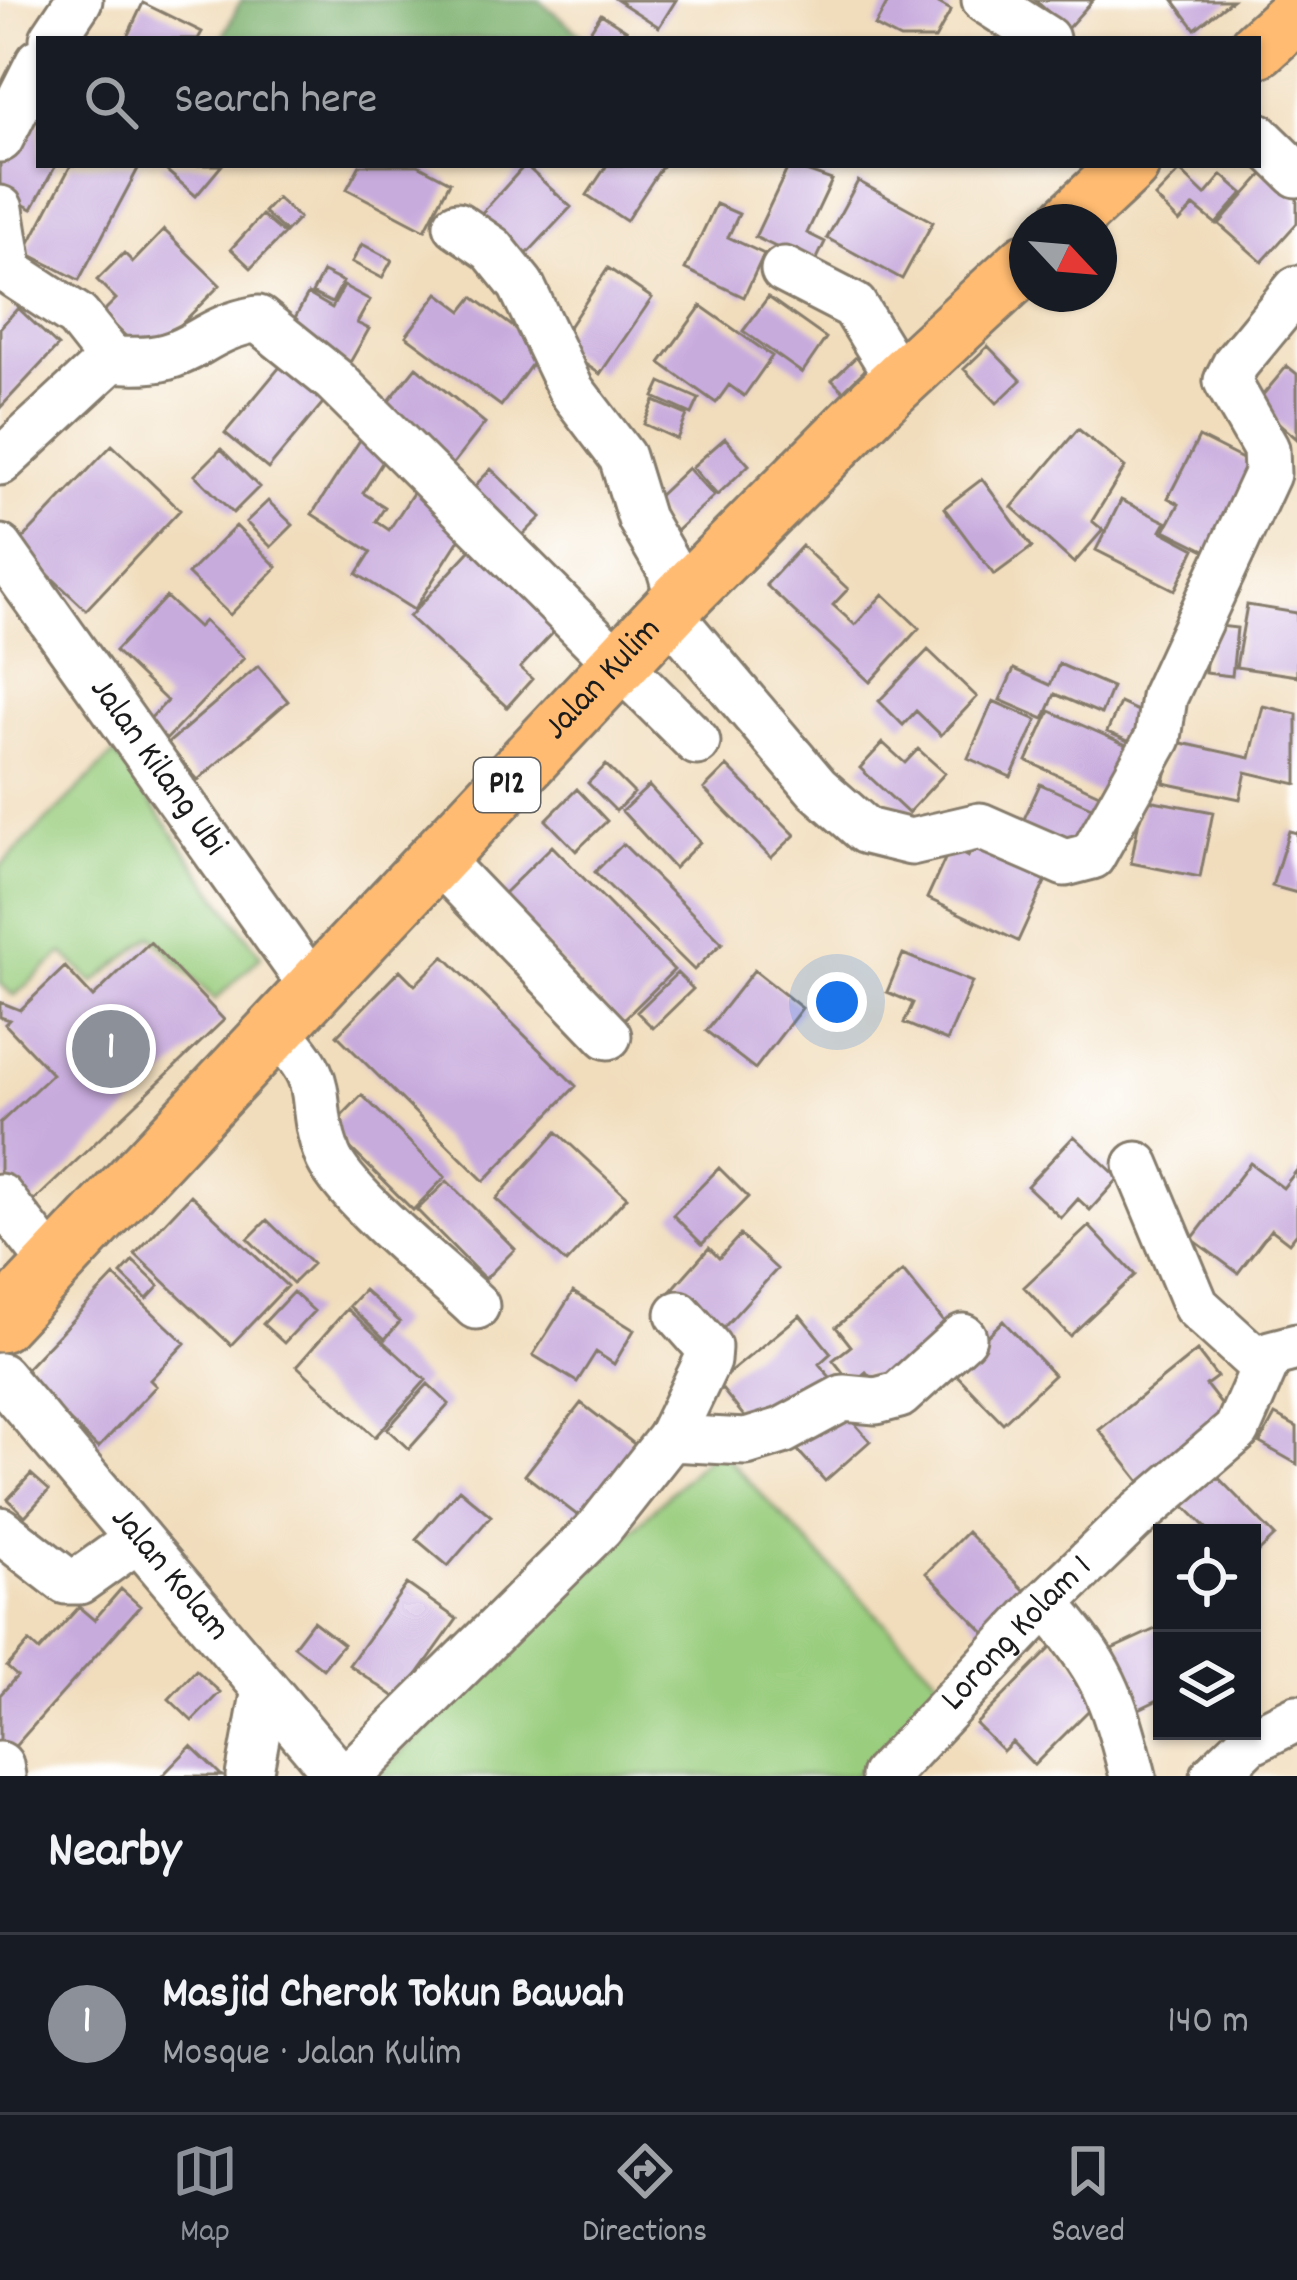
<!DOCTYPE html>
<meta charset="utf-8">
<style>
:root{--surface:#171b24;--page:#242831;--text:#f1f3f6;--muted:#9ea1a6;--line:#363941;--accent:#8c9099}
body{margin:0;font-family:Dekko,sans-serif;background:var(--page);color:var(--text)}
.controls{position:absolute;right:36px;bottom:36px;display:grid;overflow:hidden;border-radius:0px;box-shadow:0 3px 9px #0004}
.controls button{width:108px;height:108px;display:grid;place-items:center;padding:0;border:0;border-bottom:3px solid var(--line);background:var(--surface);color:var(--text);font:60px sans-serif}
.compass{position:absolute;left:1009px;top:204px;width:108px;height:108px;border-radius:50%;background:var(--surface);box-shadow:0 3px 9px #0004;rotate:116deg}
.you{position:absolute;left:837px;top:1002px;width:42px;height:42px;margin:-30px;border:9px solid #fff;border-radius:50%;background:#1a73e8;box-shadow:0 0 0 18px #1a73e833}
.badge{display:grid;place-items:center;width:78px;height:78px;border-radius:50%;background:var(--accent);color:#fff;font-size:39px;font-weight:700}
.pin{position:absolute;translate:-50% -50%;border:6px solid #fff;box-shadow:0 3px 12px #0006}
.list{margin:0;padding:0;list-style:none}
h2{display:flex;justify-content:space-between;align-items:center;height:156px;margin:0;padding:0 48px;font-size:51px}
h2 small{font-size:39px;font-weight:400;color:var(--muted)}
.list li{display:grid;grid-template-columns:78px 1fr auto;gap:36px;align-items:center;box-sizing:border-box;height:180px;padding:0 48px;border-top:3px solid var(--line)}
.list b{display:block;font-size:45px;white-space:nowrap}
.list p{margin:0;font-size:39px;white-space:nowrap;color:var(--muted)}
.list em{font-size:39px;font-style:normal;color:var(--muted)}
.icon{flex:none;width:66px;height:66px;fill:none;stroke:currentColor;stroke-width:2;stroke-linecap:round;stroke-linejoin:round}
.map{position:relative;flex:none;width:1297px;height:1776px;overflow:hidden}
.search{position:absolute;background:var(--surface);box-shadow:0 3px 9px #0004;left:36px;right:36px;top:36px;height:132px;display:flex;align-items:center;gap:30px;box-sizing:border-box;padding:0 42px;border-radius:0px;color:var(--muted);font-size:45px}
.sheet{height:336px;background:var(--surface)}
nav{display:flex;justify-content:space-around;align-items:center;box-sizing:border-box;height:168px;border-top:3px solid var(--line);background:var(--surface);font-size:33px;color:var(--muted)}
nav a{display:grid;justify-items:center;gap:6px}
nav .on{color:var(--accent)}
.map>svg:first-child{display:block}
.green{fill:#9acd7e;stroke:#5b744d;stroke-width:3}
.forest{fill:#7bb06d;stroke:#4c6644;stroke-width:3}
.building{fill:#c8abdd}
.lines{fill:none;stroke-linecap:round;stroke-linejoin:round}
.minor-casing{stroke:#867c6c;stroke-width:51}
.major-casing{stroke:#867c6c;stroke-width:63}
.minor{stroke:#fff;stroke-width:45}
.major{stroke:#ffbb71;stroke-width:57}
.labels{text-anchor:middle;dominant-baseline:central;stroke-width:12;stroke-linejoin:round;paint-order:stroke}
.shield{fill:#fff;stroke:#606060;stroke-width:3}
.shield-label{font-size:33px;font-weight:bold;fill:#1c1c1c}
.street-label{font-size:36px;fill:#1c1c1c;stroke:#fff}
</style>
<div class="map">
<svg width="1297" height="1776" viewBox="0 0 1297 1776">
<rect width="100%" height="100%" fill="#fff"/>
<filter id="ink" filterUnits="userSpaceOnUse"><feTurbulence type="fractalNoise" baseFrequency=".00833" numOctaves="2"/><feDisplacementMap in="SourceGraphic" scale="24" xChannelSelector="R" yChannelSelector="G"/><feConvolveMatrix kernelMatrix="1 2 1 2 8 2 1 2 1" color-interpolation-filters="sRGB"/></filter>
<filter id="wash" filterUnits="userSpaceOnUse"><feTurbulence type="fractalNoise" baseFrequency=".004" numOctaves="4" result="noise"/><feDisplacementMap in="SourceGraphic" scale="48" xChannelSelector="R" yChannelSelector="G"/><feGaussianBlur stdDeviation="2.7" result="paint"/><feColorMatrix in="noise" values="0 0 0 0 0 0 0 0 0 0 0 0 0 0 0 0 0 1.4 0 .05"/><feComposite in="paint" operator="in"/></filter>
<g filter="url(#wash)">
<rect width="100%" height="100%" fill="#f1ddbc"/>
<!-- green -->
<path class="green" d="M115,753L261,956L215,1000L152,936L94,983L63,953L14,996L0,983V867Z
M717,1448L946,1687L855,1776H377Z"/>
<!-- forest -->
<path class="forest" d="M241,0H539L586,39H222Z"/>
<g id="blocks">
<!-- building -->
<path class="building" d="M617,0H676L659,27Z
M889,0H933L951,10L935,39H900L875,26Z
M1035,0H1093L1067,29Z
M1173,0H1232L1195,29Z
M143,3L202,32L198,39H126Z
M601,14L626,30L620,39H603L590,31Z
M21,113L39,123V165H56L32,209L0,192V153Z
M71,165H140L79,280L25,252Z
M160,165H222L196,196Z
M360,165H418L450,182L425,230L347,189Z
M525,165L571,207L525,256L480,215Z
M607,165H663L626,221L587,195Z
M789,165L832,180L807,233L825,242L814,265L755,237Z
M1180,171L1205,195L1222,175L1243,193L1216,224L1194,206L1179,222L1155,197Z
M1266,171L1297,198V223L1262,262L1219,224Z
M858,181L933,222L902,279L827,238Z
M277,198L299,218L286,232L264,212Z
M716,204L739,214L728,237L764,254L744,297L685,269Z
M262,215L284,234L251,268L231,249Z
M164,230L220,285L148,358L102,313L116,299L97,280L124,253L133,262Z
M362,244L392,260L382,278L352,262Z
M608,268L652,298L600,374L557,345Z
M323,272L343,282L332,303L312,293Z
M344,286L370,300L357,323L369,329L348,366L287,332L308,294L332,308Z
M438,293L462,311L473,297L543,349L501,406L406,336Z
M768,297L826,338L802,373L743,331Z
M701,306L772,356L744,396L729,385L716,403L660,363Z
M18,308L58,346L0,408V328Z
M988,346L1021,380L997,403L964,369Z
M857,356L868,367L843,391L832,380Z
M284,362L327,398L268,469L225,433Z
M1287,366L1297,374V439L1256,403Z
M416,367L485,423L445,474L376,417Z
M661,382L699,399L692,414L654,397Z
M654,401L687,415L677,439L644,424Z
M1078,429L1125,467L1092,521L1103,530L1074,563L1012,507Z
M364,434L390,450L363,493L385,507L376,521L389,530L415,490L469,524L414,610L357,574L371,552L312,514Z
M1199,437L1262,469L1217,556L1165,530L1179,504L1168,498Z
M725,438L749,465L717,495L692,467Z
M112,445L180,510L86,610L17,545Z
M221,449L259,487L233,513L195,475Z
M688,468L714,496L675,532L650,504Z
M491,469L541,517L517,541L468,493Z
M982,479L1032,547L994,575L944,508Z
M1121,500L1166,522L1161,531L1195,549L1175,590L1096,550Z
M268,501L293,525L271,547L246,522Z
M236,526L277,567L230,615L188,574Z
M481,539L566,619L520,668L532,679L507,707L409,617Z
M802,546L848,589L833,605L855,625L883,594L919,628L870,682L766,585Z
M166,597L198,627L204,621L244,658L161,745L142,727L167,701L115,651Z
M1247,605L1297,613V676L1236,667Z
M1210,625L1237,628L1232,676L1205,673Z
M928,650L977,697L941,735L916,711L903,725L879,701Z
M1059,664L1112,687L1101,714L1055,694L1044,719L1000,700L1014,669L1050,685Z
M258,666L288,701L198,780L167,744Z
M993,701L1037,720L1011,777L968,758Z
M1120,703L1149,716L1137,745L1107,732Z
M1263,706L1297,714V784L1246,772L1240,799L1164,783L1173,741L1250,758Z
M1050,711L1131,747L1108,798L1027,761Z
M883,743L905,763L918,749L945,773L908,813L860,768Z
M606,765L634,793L616,811L588,783Z
M727,766L795,835L771,858L704,789Z
M1040,784L1098,810L1077,856L1019,830Z
M649,786L700,842L674,868L622,811Z
M577,789L607,821L576,851L546,820Z
M1143,799L1213,812L1200,877L1131,863Z
M1289,831L1297,833V893L1272,886Z
M978,837L1050,871L1018,941L927,898L950,848L968,857Z
M623,844L722,943L694,970L595,872Z
M552,846L674,970L620,1023L499,898Z
M150,942L224,1020L30,1205L0,1174V1123L52,1074L5,1024L9,1020L0,1017V1002L20,1010L65,967L93,997Z
M903,954L972,982L947,1041L904,1023L913,1003L887,992Z
M444,956L576,1086L484,1181L337,1035L400,970L415,985Z
M754,970L802,1008L755,1069L706,1031Z
M677,973L693,989L653,1028L637,1012Z
M362,1095L445,1177L413,1210L330,1128Z
M557,1132L627,1197L566,1263L496,1199Z
M1074,1136L1119,1178L1090,1210L1078,1199L1061,1218L1027,1186Z
M1250,1163L1283,1188L1297,1170V1233L1289,1243L1271,1229L1238,1273L1192,1239Z
M719,1168L748,1197L702,1244L673,1215Z
M447,1181L515,1249L485,1279L417,1210Z
M191,1195L287,1286L231,1345L135,1254Z
M267,1220L312,1264L293,1283L248,1239Z
M1089,1226L1135,1275L1070,1336L1024,1287Z
M740,1235L777,1269L717,1335L670,1292L709,1248L719,1258Z
M133,1261L159,1286L147,1299L121,1274Z
M903,1271L954,1334L884,1394L866,1372L852,1384L833,1360L851,1346L836,1327Z
M114,1276L185,1343L150,1380L156,1386L98,1448L21,1374Z
M364,1290L400,1322L385,1339L349,1306Z
M293,1292L314,1311L284,1343L263,1324Z
M573,1292L634,1330L614,1364L596,1352L577,1382L533,1355Z
M347,1309L426,1380L375,1437L297,1366Z
M800,1315L831,1353L819,1364L830,1377L772,1426L747,1420L717,1383Z
M1003,1321L1054,1375L1003,1423L952,1370Z
M1197,1351L1217,1377L1206,1385L1231,1417L1144,1487L1099,1430Z
M428,1384L449,1404L409,1449L387,1429Z
M581,1403L637,1446L582,1519L525,1475Z
M838,1405L870,1441L825,1481L793,1445Z
M1275,1415L1297,1427V1464L1260,1443Z
M1207,1466L1275,1536L1252,1558V1533H1211L1175,1496Z
M31,1474L49,1490L25,1516L8,1499Z
M459,1489L491,1516L448,1566L416,1539Z
M967,1532L1030,1596L989,1637L926,1573Z
M407,1584L457,1619L399,1700L349,1665Z
M121,1589L140,1606L10,1752L0,1744V1695L17,1676L7,1667L29,1642L39,1651L79,1607L94,1620Z
M313,1621L343,1644L323,1669L294,1646Z
M1162,1626V1698L1139,1709L1112,1649Z
M1055,1644L1105,1694L1034,1765L1012,1742L1003,1751L976,1724Z
M196,1670L220,1692L192,1721L169,1699Z
M191,1746L222,1776H162Z"/>
</g>
</g>
<g filter="url(#ink)">
<use href="#blocks" fill-opacity="0" stroke="#867c6c" stroke-width="3"/>
<g class="lines">
<!-- minor casing -->
<g class="minor-casing">
<g id="minor">
<path d="M985,0L1046,39"/>
<path d="M53,39L79,0"/>
<path d="M1258,136L1297,174"/>
<path d="M0,139L39,62"/>
<path d="M0,209L10,272L77,316L111,359"/>
<path d="M457,225L492,249L521,285L571,390L622,457L641,519L670,569L679,600"/>
<path d="M784,270L854,306L900,381"/>
<path d="M0,462L111,359C195,368 190,331 258,319L334,380L697,742"/>
<path id="s1" d="M0,548L314,989"/>
<path d="M668,612L817,788L866,831L911,842L980,826L1065,863L1092,856L1158,738L1164,697L1267,474L1266,449L1227,381L1236,363L1297,289"/>
<path d="M438,859L608,1036"/>
<path d="M276,1030C334,1090 304,1090 327,1154C341,1193 442,1273 476,1306"/>
<path d="M1137,1165L1196,1306L1262,1366"/>
<path d="M0,1197L53,1264"/>
<path id="s2" d="M0,1376L339,1776"/>
<path d="M670,1438L707,1361L708,1347L679,1314"/>
<path d="M0,1530L66,1581H79L138,1539"/>
<path d="M1046,1603C1103,1669 1112,1693 1133,1776"/>
<path d="M0,1765L2,1776"/>
<path d="M249,1776L265,1689"/>
<path d="M349,1776L600,1527L670,1438L746,1442L782,1431L843,1398L876,1401L899,1395L963,1337"/>
<path id="s3" d="M884,1776L1046,1603L1133,1519L1237,1430L1270,1354L1297,1347"/>
<path d="M1214,1776L1249,1742L1297,1718"/>
</g>
</g>
<!-- major casing -->
<g class="major-casing">
<g id="major">
<path d="M1258,48L1297,13"/>
<path d="M1069,222L1130,165"/>
<path id="s4" d="M0,1323L679,600L874,404L1027,262"/>
</g>
</g>
<!-- minor -->
<use href="#minor" class="minor"/>
<!-- major -->
<use href="#major" class="major"/>
</g>
</g>
<g class="labels">
<!-- shield labels -->
<rect class="shield" x="474" y="758" width="66" height="54" rx="9"/>
<g class="shield-label">
<text x="507" y="785">P12</text>
</g>
<!-- street labels -->
<g class="street-label">
<text stroke="none"><textPath href="#s4" startOffset="882">Jalan Kulim</textPath></text>
<text stroke="none"><textPath href="#s1" startOffset="270">Jalan Kilang Ubi</textPath></text>
<text stroke="none"><textPath href="#s2" startOffset="261">Jalan Kolam</textPath></text>
<text stroke="none"><textPath href="#s3" startOffset="195">Lorong Kolam 1</textPath></text>
</g>
</g>
</svg>
<div class="controls">
<button><svg class="icon" aria-label="locate" viewBox="0 0 24 24"><circle cx="12" cy="12" r="6"/><path d="M12 2v4M12 18v4M2 12h4M18 12h4"/></svg></button>
<button><svg class="icon" aria-label="layers" viewBox="0 0 24 24"><path d="M12 4l9 5-9 5-9-5zM3 14l9 5 9-5"/></svg></button>
</div>
<svg class="compass" viewBox="-18 -18 36 36"><path d="M0-13l5 13h-10z" fill="#e53935"/><path d="M0 13l5-13h-10z" fill="#9ea1a6"/></svg>
<div class="you"></div>
<div class="pin badge" style="left:111px;top:1049px">1</div>
<div class="search"><svg class="icon" aria-label="search" viewBox="0 0 24 24"><circle cx="10" cy="10" r="6"/><path d="M15 15l6 6"/></svg>Search here</div>
</div>
<section class="sheet">
<h2>Nearby<small></small></h2>
<ul class="list">
<li><span class="badge">1</span><div><b>Masjid Cherok Tokun Bawah</b><p>Mosque · Jalan Kulim</p></div><em>140 m</em></li>
</ul>
</section>
<nav>
<a class="on"><svg class="icon" aria-label="map" viewBox="0 0 24 24"><path d="M3 6l6-2 6 2 6-2v14l-6 2-6-2-6 2zM9 4v14M15 6v14"/></svg>Map</a>
<a><svg class="icon" aria-label="directions" viewBox="0 0 24 24"><path d="M12 3l9 9-9 9-9-9zM9 14v-3h6M13 9l2 2-2 2"/></svg>Directions</a>
<a><svg class="icon" aria-label="saved" viewBox="0 0 24 24"><path d="M7 4h10v16l-5-4-5 4z"/></svg>Saved</a>
</nav>
